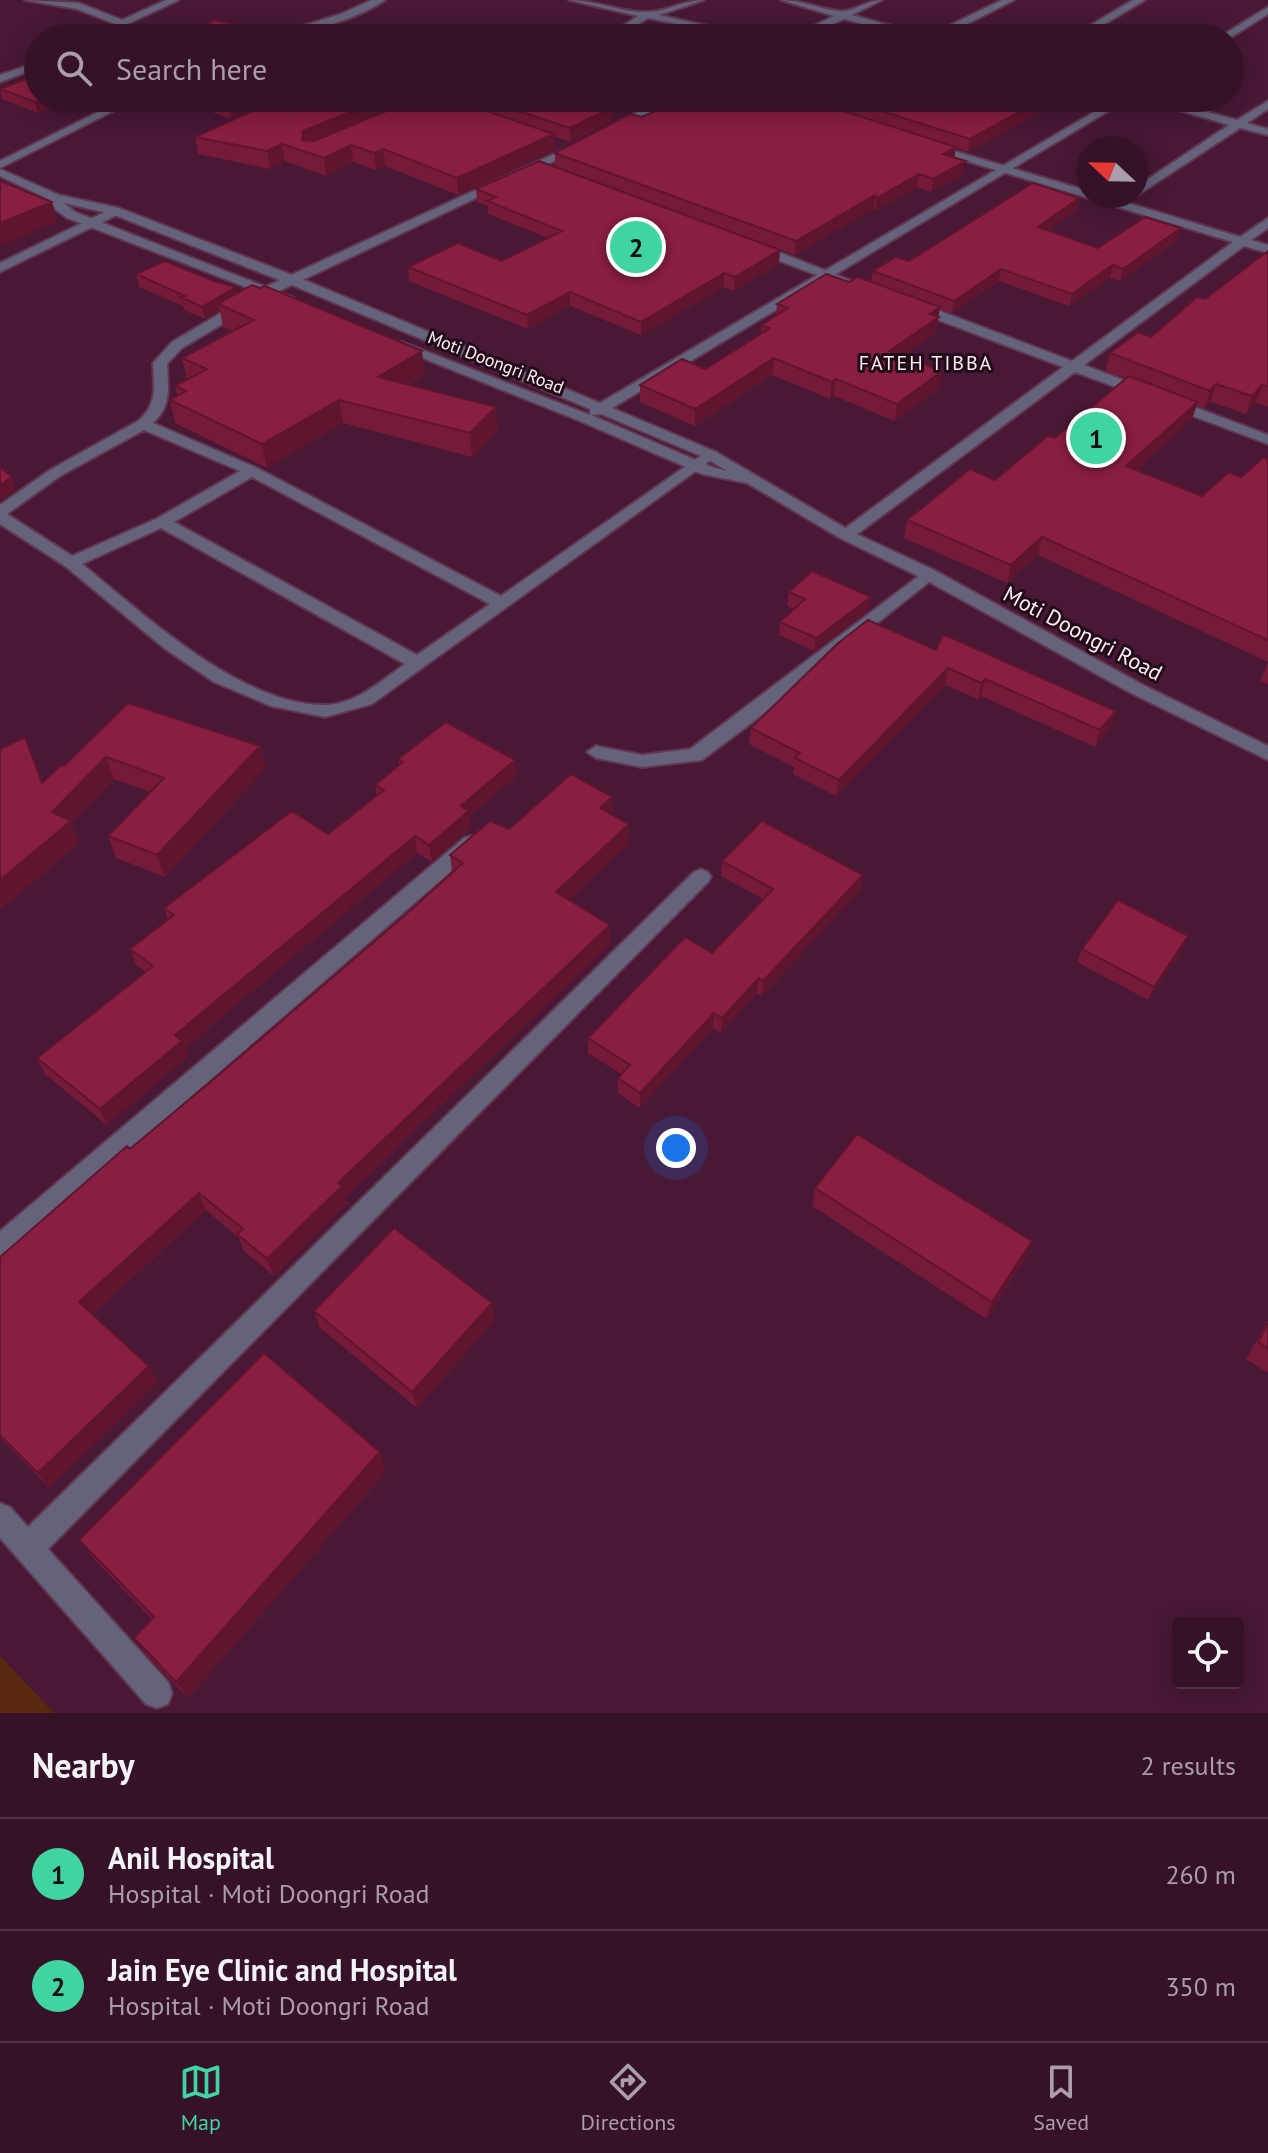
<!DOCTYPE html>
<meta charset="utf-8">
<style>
:root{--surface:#361228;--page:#412034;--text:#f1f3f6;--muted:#aa9ea8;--line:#503245;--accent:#40d4a2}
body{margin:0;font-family:"PT Sans",sans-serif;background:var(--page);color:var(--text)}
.controls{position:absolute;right:24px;bottom:24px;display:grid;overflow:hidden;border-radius:8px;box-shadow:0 4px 20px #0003}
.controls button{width:72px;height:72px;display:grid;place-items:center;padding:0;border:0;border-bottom:2px solid var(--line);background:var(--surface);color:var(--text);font:40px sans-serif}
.compass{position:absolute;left:1076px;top:136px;width:72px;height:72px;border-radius:50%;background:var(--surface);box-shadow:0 4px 20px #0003;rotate:292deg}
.you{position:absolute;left:676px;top:1148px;width:28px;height:28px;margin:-20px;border:6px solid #fff;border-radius:50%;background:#1a73e8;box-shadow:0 0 0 12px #1a73e833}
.badge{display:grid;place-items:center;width:52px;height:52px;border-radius:50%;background:var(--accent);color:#111;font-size:26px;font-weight:700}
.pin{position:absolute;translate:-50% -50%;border:4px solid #fff;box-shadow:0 2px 8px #0006}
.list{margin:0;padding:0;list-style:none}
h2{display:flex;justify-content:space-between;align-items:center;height:104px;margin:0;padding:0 32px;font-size:34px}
h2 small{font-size:26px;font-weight:400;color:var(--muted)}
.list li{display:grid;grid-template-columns:52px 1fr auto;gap:24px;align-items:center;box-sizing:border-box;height:112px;padding:0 32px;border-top:2px solid var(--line)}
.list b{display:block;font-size:30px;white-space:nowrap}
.list p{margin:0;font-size:26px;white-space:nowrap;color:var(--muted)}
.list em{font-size:26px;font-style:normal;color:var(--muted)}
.icon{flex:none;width:44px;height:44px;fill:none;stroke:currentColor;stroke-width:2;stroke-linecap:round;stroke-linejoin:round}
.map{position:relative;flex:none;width:1268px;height:1713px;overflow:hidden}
.search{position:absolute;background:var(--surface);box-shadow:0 4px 20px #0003;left:24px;right:24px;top:24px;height:88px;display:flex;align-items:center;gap:20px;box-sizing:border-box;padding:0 28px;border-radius:44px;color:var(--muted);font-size:30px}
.sheet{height:328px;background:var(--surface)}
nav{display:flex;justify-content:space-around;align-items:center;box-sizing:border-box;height:112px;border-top:2px solid var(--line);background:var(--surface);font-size:22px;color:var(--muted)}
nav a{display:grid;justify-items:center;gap:4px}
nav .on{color:var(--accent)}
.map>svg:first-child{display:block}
.green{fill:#5a280e}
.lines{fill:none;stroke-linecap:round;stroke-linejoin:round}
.minor-casing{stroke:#613650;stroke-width:4}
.tertiary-casing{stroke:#613650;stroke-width:4}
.minor{fill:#64637b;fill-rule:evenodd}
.tertiary{fill:#64637b;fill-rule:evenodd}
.wall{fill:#751a39}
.shaded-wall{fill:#5f152e}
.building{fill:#881e42;stroke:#5f152e;stroke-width:2}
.labels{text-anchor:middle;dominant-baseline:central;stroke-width:6;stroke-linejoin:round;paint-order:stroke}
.far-street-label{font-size:18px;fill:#fceef5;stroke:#220c19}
.far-neighbourhood-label{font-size:20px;letter-spacing:2px;fill:#fceef5;stroke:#220c19}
.street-label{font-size:22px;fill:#fceef5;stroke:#220c19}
</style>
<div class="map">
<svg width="1268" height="1713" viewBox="0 0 1268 1713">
<rect width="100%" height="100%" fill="#481835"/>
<!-- green -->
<path class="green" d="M0,1656L54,1713H0Z"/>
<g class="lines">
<!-- minor casing -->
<g class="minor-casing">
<path id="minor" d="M25,0L79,3L122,20L166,0H179L125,25L107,38H96L115,24L77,9Z
M372,0H385C358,19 296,38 263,38L341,14Z
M569,0C596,0 622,13 647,12C666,12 684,0 704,0L659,15L761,38H742L648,18L623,34L625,38H615V31L638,16Z
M781,0C802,0 819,9 839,11C852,13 867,0 882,0L852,15L928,36L1002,0H1014L940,38H914L844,19L802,38H789L834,16Z
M1133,0H1145L1081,38H1069Z
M38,62V68L0,82V75Z
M126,98H139L0,168V161Z
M664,98H677L619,129L610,127Z
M1138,98H1155L1237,120L1268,101V109L1247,123L1268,129V135L1240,128L1136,196V187L1229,125Z
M580,142L584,143V147L275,293L182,348L167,364C168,387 172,406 153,423L257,468L501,596L706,452H716L718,455L372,704L325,717L271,706L214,682L164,648L65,566L0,524V505L50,470L138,421C158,404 154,388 153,363L172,342L265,287ZM144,430L240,471L156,519L72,556L7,514L60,476ZM252,477L490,604L417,655L174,522ZM161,528L405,664C381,681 355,705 324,705C239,704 145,615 82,564Z
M931,144L1088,191V196H1105L1240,237L1268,218V228L1251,240L1268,245V253L1244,246L1084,365L1268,435V444L1075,372L852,538H840V532L1063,367L909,309V303H919L1072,361L1233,242L927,149V145Z
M115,207L121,211L119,214L0,272V263Z
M753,245H761L852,281L841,284L753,251Z
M928,569L934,570L936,574L934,578L745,728L702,760L642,767L596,758L587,752L596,746L642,755L690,749Z
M471,836L478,838L481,843L478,848L9,1254L0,1257V1231L464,838Z
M701,869L708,872L711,877L708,882L48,1549L168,1682L172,1693L168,1704L157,1708L146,1704L0,1538V1503L10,1507L28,1527L694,872Z"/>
</g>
<!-- tertiary casing -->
<g class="tertiary-casing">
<path id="tertiary" d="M1268,7V14L1230,38H1218Z
M1118,98H1130L612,408L716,452L852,532L934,570L1143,685L1268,746V760L1131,693L922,578L840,538L747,483L702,474L580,421L390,345L402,342L590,415V409L287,283L112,214L64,203L75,212L294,298L282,301L67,218L56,210L50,200L0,176V169L59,195L119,208L297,277L600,403ZM601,414L706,458L727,471L712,467L591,415Z"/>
</g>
<!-- minor -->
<use href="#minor" class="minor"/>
<!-- tertiary -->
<use href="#tertiary" class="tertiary"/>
</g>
<!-- wall -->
<path class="wall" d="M38,74V113L2,99L0,88Z
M174,98H258L231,119Z
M440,98L442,101L467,105L466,98H587L613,120L571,142L554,136L555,150L458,195L385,166L376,170L353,162L326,176L285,161L270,169L198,154L195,137Z
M685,98H1078L1054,111L1045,109L968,152L955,148L954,157L964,174L931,192L917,187L875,211L874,208L795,255L555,166V153L642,117Z
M476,189L779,264L734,291L724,287L641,335L570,306L528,329L409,281L408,267L501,261L548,238L488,214V206L477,202Z
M1079,198L1077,210L1047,231L1098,248L1178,240L1120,281L1110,278L1069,306L999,281L952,313L939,309L936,333L903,356L939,388L895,421L834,396L830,399L772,375L695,426L640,402V385L705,369L761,334V325L776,316L777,304L849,282H871L873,271L909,261Z
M1268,251V407L1256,403L1246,414L1211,402L1204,408L1196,405L1192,419L1137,470L1202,496L1241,477L1268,459V685L1260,681L1268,662L1038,555L1007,583L904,538L907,520L995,480L1055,438L1126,378L1105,371L1110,353L1151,337L1205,299Z
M136,274L214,281L236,287L237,294L425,374L408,385L498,430L472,457L343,423L267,468L175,423L170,400L178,396L175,386L187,380L182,358L233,331L223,327L220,310L205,319L184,310L183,306L139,287Z
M789,592L869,610L814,651L779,635L780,622L794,609L787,606Z
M868,620L1111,727L1095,747L981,696L978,699L945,685L836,796L793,774L794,767L749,744L751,728Z
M128,703L260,746L266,768L165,877L116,858L108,836L150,792L114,779L71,823L79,843L3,908L0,906V749L25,737L43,782L64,766Z
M398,759L515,760L516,777L470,816L471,828L432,862L417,853L185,1048L188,1057L107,1125L45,1074L37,1058L146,972L136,965L130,949L168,920L164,908L328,834L377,796L375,785L399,766Z
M612,797L613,815L629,843L569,900L610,925V944L345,1198L347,1203L274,1276L244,1251L239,1238L206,1210L93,1314L149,1366L158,1382L50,1488L0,1438V1257L215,1078L404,916L452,872L450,855L509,829Z
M722,861L863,875L860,890L762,996L757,993L721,1033L713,1028L640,1108L618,1093V1078L621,1074L588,1053V1038L712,953L763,899L721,876Z
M1082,949H1182L1148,1000L1077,962Z
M815,1188L1025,1259L986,1319L812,1206Z
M314,1311L495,1320L417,1408L320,1328Z
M1268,1320V1373L1246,1359Z
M380,1452L386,1472L188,1698L147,1655L134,1638L152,1619L94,1559L79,1540Z"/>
<!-- shaded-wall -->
<path class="shaded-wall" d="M254,28L256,38H234Z
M46,98H75L38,113L35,102Z
M242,98H258L231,119L229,108Z
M385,98H427L304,152L302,140L303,131Z
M1045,98H1047L1045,109L968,152L970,139Z
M1058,98H1078L1054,111L1056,99Z
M613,107V120L571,142L570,128Z
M554,134L555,150L458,195L457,178Z
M282,144L285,161L270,169L267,151Z
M351,145L353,162L326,176L324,158Z
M956,147L954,160L943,154Z
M383,149L385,166L376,170L374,153Z
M966,161L964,174L931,192L933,179Z
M919,174L917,187L875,211L877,198Z
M875,195L874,208L795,255L796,241Z
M1079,198L1077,210L1035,239L1038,227Z
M52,202L57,222L0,246V223Z
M1181,228L1178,240L1120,281L1123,269Z
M780,250L779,264L734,291L735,277Z
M1113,265L1110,278L1069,306L1072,294Z
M1001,269L999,281L952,313L954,301Z
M724,273V287L641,335V322Z
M236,287L238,299L218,304L220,310L205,319L202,307Z
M570,292V306L528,329L527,315Z
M940,307L936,333L887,367L889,351L930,314Z
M422,351L425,374L381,400L378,377Z
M774,358L772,375L695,426V409Z
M942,371L939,388L895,421L897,404Z
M836,379L834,396L830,399L832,382Z
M1216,384L1211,402L1204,408L1210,391Z
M1262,385L1256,403L1246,414L1252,396Z
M339,400L343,423L267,468L262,444Z
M1198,402L1192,419L1122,484L1126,466Z
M496,407L498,430L472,457L470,433Z
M12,477L16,490L0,501V485Z
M1042,537L1038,555L1007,583L1011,565Z
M871,597L869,610L814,651L816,638Z
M948,668L945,685L836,796L839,780Z
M985,679L981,696L978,699L981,683Z
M1116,711L1111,727L1095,747L1100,730Z
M260,746L266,768L165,877L157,855Z
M106,757L114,779L71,823L79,843L3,908L0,902V880L52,812Z
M515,760L516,777L470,816L471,828L432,862L429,845L461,806Z
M612,797L613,816L600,808Z
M629,824V843L557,911L556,892Z
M415,836L417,853L185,1048L188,1057L107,1125L100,1109L175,1035Z
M863,875L860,890L762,996L763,981Z
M610,925V944L345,1198L347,1203L274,1276L267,1259L338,1183Z
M1188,936L1182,949L1148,1000L1154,987Z
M759,978L757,993L721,1033L722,1018Z
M714,1013L713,1028L640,1108V1093Z
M199,1193L206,1210L88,1318L79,1302Z
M1032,1241L1025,1259L986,1319L992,1302Z
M492,1303L495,1320L417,1408L412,1392Z
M149,1366L158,1382L50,1488L38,1473Z
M380,1452L386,1472L188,1698L176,1682Z"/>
<!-- building -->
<path class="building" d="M214,20L254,28L234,38H148L172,25L196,30Z
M914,35L924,38H908Z
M38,74V98H46L35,102L0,89Z
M201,98H242L229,108Z
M281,98H385L303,131L302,140L314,141L418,98H440L442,101L448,98L554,134L457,178L383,149L374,153L351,145L324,158L282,144L267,151L195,137Z
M479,98H587L613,107L570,128Z
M685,98H803L956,147L943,154L966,161L933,179L919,174L877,198L875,195L796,241L555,153L630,114L642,117Z
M840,98H1045L970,139Z
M539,161L780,250L735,277L724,273L641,322L570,292L527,315L408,267L458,243L501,261L562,231L487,201L496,197L476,189Z
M0,181L52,202L0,223Z
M1033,183L1079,198L1038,227L1098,248L1145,217L1181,228L1123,269L1113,265L1072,294L1001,269L954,301L873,271L896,257L909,261Z
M1268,251V387L1262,385L1252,396L1216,384L1210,391L1110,353L1138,332L1151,337L1197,297L1205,299Z
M165,261L214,281L236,287L202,307L181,297L185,296L136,274Z
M826,274L849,282L858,277L940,307L930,314L939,317L889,351L942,371L897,404L836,379L832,382L774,358L695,409L640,385L682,359L705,369L770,328L761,325L788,308L777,304Z
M252,285L260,288L265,286L422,351L378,377L496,407L470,433L339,400L262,444L170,400L186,391L175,386L207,369L182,358L254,320L218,304Z
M1129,376L1198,402L1126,466L1202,496L1229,472L1241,477L1264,457L1268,459V640L1042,537L1011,565L907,520L970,469L995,480L1048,436L1055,438Z
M0,467L12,477L0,485Z
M812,571L871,597L816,638L780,622L805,599L789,592Z
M868,620L936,650L943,635L954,639L1116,711L1100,730L985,679L981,683L948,668L839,780L795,758L800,753L751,728L837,644Z
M128,703L260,746L157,855L108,836L164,778L106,757L52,812L71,821L0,880V749L25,737L42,783L61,765L64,766Z
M446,722L515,760L461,806L469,811L429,845L415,836L175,1035L182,1041L100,1109L37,1058L153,966L130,949L174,915L164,908L292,811L328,834L384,790L375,785L403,762L398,759Z
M571,774L612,797L600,808L629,824L556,892L610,925L338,1183L342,1186L267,1259L237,1234L243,1229L199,1193L79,1302L149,1366L38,1473L0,1435V1257L127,1146L130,1149L215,1078L404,916L463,863L450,855L490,821L509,829Z
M762,821L863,875L763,981L759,978L722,1018L714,1013L640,1093L618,1078L630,1065L588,1038L685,937L712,953L773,889L722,861Z
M1118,900L1188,936L1154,987L1082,949Z
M857,1134L1032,1241L992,1302L815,1188Z
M394,1228L492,1303L412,1392L314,1311Z
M1268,1324V1349L1258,1342Z
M264,1353L380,1452L176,1682L134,1638L154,1617L79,1540Z"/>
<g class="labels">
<!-- far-street labels -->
<g class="far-street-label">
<text transform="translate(496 362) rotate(21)">Moti Doongri Road</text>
</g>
<!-- far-neighbourhood labels -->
<g class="far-neighbourhood-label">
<text x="926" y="363">FATEH TIBBA</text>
</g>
<!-- street labels -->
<g class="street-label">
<text transform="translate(1083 633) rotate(28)">Moti Doongri Road</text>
</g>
</g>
</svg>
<div class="controls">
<button><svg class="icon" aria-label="locate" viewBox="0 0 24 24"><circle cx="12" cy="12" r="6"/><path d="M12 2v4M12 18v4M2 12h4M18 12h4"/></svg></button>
</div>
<svg class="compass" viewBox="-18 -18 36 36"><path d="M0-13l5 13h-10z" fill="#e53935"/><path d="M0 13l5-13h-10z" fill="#aa9ea8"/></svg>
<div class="you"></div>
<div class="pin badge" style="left:1096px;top:438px">1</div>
<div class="pin badge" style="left:636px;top:247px">2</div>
<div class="search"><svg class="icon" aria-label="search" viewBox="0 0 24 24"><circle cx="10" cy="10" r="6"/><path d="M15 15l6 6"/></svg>Search here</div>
</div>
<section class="sheet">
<h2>Nearby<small>2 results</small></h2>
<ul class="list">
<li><span class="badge">1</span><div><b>Anil Hospital</b><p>Hospital · Moti Doongri Road</p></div><em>260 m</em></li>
<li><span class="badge">2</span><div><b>Jain Eye Clinic and Hospital</b><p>Hospital · Moti Doongri Road</p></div><em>350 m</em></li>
</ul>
</section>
<nav>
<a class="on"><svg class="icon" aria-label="map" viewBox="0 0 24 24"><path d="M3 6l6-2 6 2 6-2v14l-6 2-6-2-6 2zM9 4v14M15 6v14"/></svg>Map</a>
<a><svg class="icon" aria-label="directions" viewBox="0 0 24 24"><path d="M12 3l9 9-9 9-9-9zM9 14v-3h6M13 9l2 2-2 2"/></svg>Directions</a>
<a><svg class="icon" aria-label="saved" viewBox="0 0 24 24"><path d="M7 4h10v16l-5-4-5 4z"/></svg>Saved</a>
</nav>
